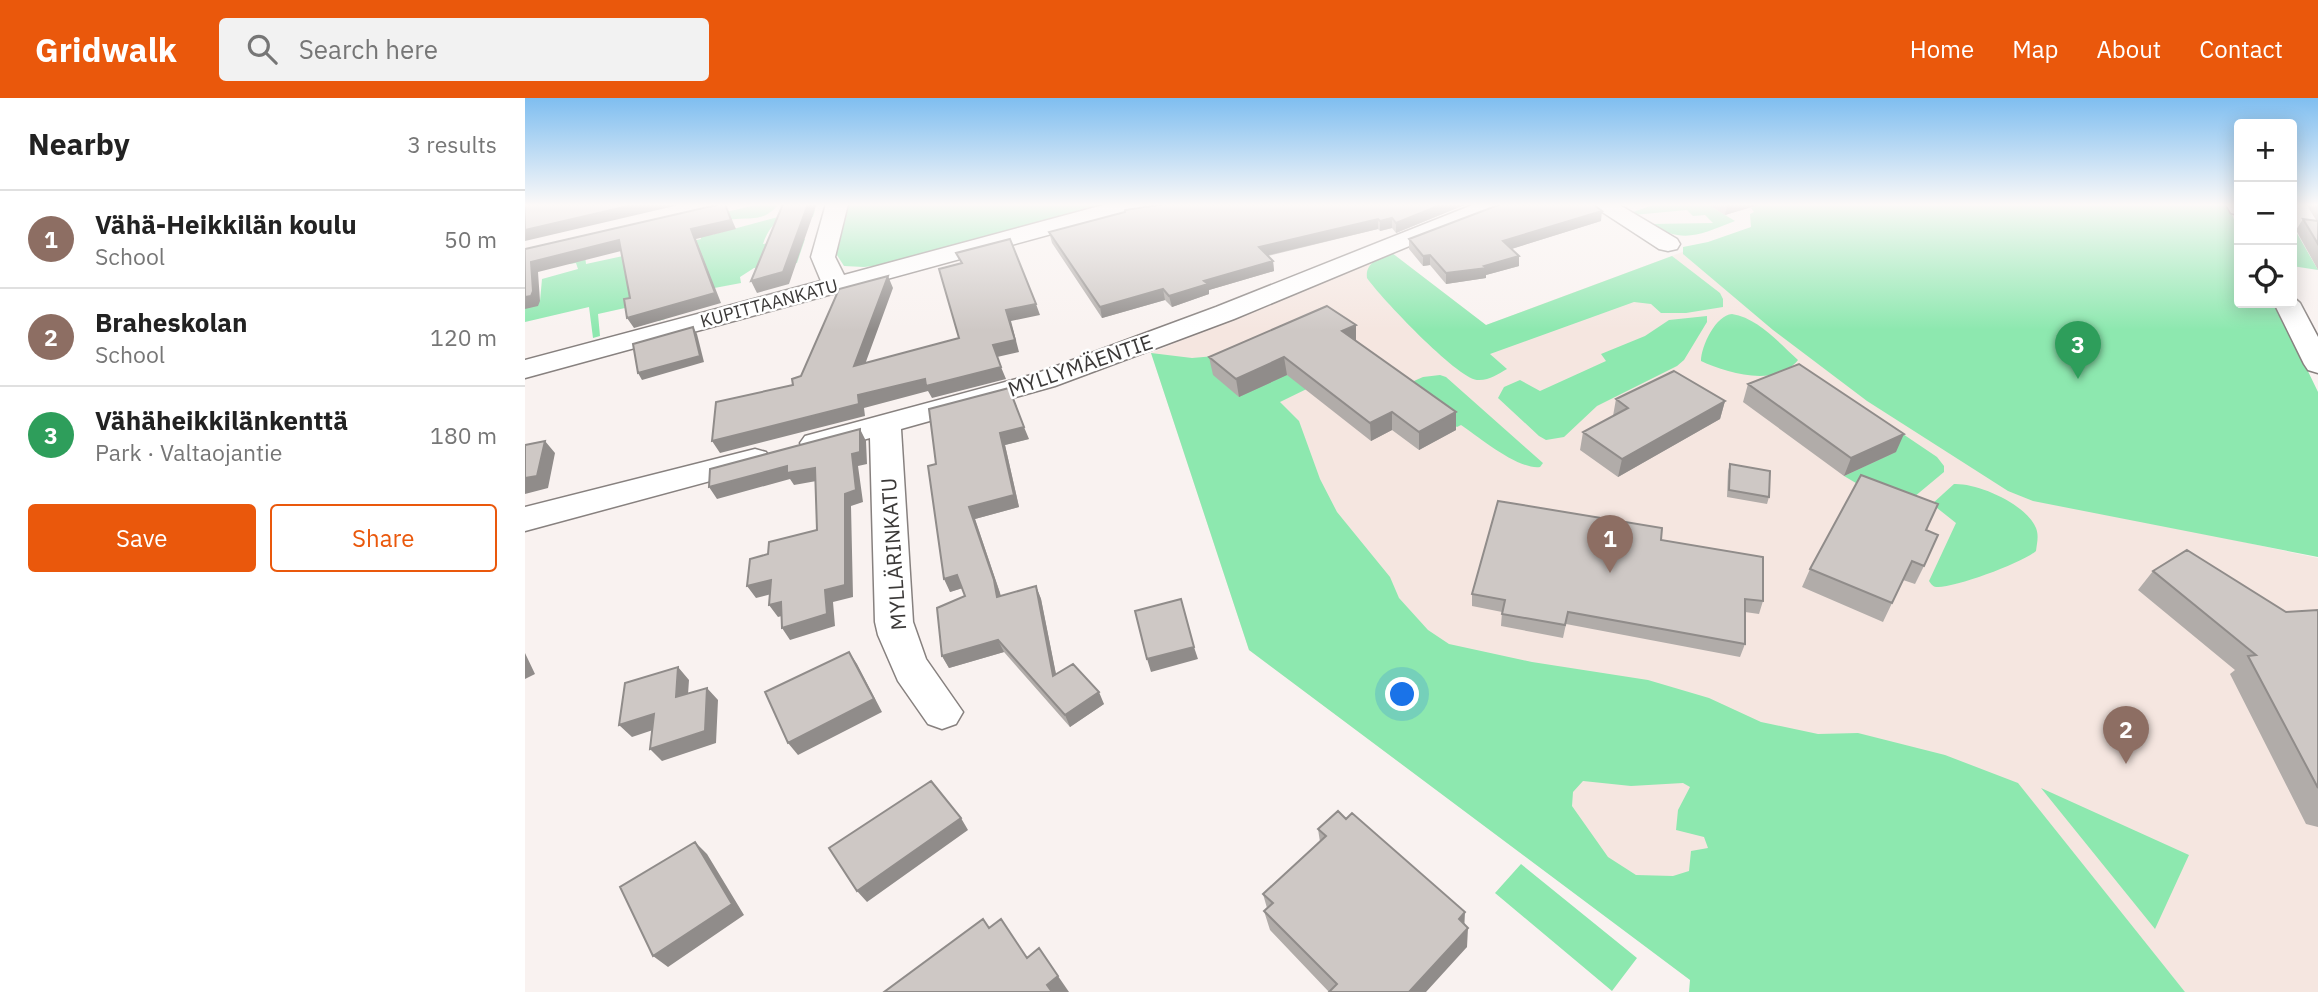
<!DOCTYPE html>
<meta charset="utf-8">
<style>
:root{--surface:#fff;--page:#f2f2f2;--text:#222;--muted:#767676;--line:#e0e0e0;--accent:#ea580c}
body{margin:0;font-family:"IBM Plex Sans",sans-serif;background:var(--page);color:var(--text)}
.controls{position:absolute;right:21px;top:21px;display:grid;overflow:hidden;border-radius:7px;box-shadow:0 4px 18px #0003}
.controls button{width:63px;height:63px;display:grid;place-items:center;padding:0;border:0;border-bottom:2px solid var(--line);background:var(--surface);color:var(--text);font:35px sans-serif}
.you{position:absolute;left:878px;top:597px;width:24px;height:24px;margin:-18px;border:5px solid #fff;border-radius:50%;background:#1a73e8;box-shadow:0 0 0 10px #1a73e833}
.badge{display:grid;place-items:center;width:46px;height:46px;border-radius:50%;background:var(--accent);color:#fff;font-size:23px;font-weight:700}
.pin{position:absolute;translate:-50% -58px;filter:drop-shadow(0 2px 4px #0008)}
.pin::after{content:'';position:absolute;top:37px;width:24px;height:21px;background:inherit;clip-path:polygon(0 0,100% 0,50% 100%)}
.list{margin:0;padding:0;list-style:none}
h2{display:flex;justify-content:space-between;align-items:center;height:91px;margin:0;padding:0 28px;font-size:30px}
h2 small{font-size:23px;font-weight:400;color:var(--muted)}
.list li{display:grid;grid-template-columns:46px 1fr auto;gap:21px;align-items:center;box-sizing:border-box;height:98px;padding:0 28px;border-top:2px solid var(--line)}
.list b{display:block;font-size:26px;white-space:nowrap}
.list p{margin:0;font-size:23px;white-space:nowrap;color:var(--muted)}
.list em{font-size:23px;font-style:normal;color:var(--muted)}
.actions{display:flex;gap:14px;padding:21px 28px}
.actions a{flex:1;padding:16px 0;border:2px solid var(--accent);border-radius:7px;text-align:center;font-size:24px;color:var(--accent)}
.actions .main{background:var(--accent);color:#fff}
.icon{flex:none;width:38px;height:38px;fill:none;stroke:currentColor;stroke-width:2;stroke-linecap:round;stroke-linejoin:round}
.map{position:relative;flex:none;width:1793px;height:894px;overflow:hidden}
header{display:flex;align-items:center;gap:42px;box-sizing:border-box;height:98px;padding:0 35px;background:var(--accent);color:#fff}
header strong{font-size:33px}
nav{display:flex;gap:38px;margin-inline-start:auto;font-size:24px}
.search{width:490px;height:63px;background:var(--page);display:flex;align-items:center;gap:18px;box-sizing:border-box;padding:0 24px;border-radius:7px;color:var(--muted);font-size:26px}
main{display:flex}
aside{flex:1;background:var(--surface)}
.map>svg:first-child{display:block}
.built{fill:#f5e6e0}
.green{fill:#8de8af;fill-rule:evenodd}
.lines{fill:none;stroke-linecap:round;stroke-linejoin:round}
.minor-casing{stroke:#87817f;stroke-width:3}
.minor{fill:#fff;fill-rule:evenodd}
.wall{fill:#b1aca9}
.shaded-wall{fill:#908c8a}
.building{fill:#cec8c5;stroke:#908c8a;stroke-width:2}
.labels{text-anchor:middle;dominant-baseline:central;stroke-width:5;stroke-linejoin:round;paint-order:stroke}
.far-street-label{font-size:18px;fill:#3b3938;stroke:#fff}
.street-label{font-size:21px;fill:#3b3938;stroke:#fff}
</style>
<header>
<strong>Gridwalk</strong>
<div class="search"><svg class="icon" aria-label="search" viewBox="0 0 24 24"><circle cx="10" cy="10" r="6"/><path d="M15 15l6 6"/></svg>Search here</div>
<nav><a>Home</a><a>Map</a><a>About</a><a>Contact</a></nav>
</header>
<main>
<aside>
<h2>Nearby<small>3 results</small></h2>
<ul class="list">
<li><span class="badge" style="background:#8d6e63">1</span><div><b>Vähä-Heikkilän koulu</b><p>School</p></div><em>50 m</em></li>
<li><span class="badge" style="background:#8d6e63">2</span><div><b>Braheskolan</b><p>School</p></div><em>120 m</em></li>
<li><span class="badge" style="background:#2e9e5b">3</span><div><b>Vähäheikkilänkenttä</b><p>Park · Valtaojantie</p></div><em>180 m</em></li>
</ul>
<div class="actions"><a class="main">Save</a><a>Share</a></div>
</aside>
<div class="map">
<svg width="1793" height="894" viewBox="0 0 1793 894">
<rect width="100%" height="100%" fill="#f9f2f0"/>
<!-- built -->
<path class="built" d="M1160,153L1286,260L1499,397L1793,460V894H1660L1642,872L1575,894H1182L724,552L626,255L867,155L961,227Z"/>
<!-- green -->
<path class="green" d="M235,106H254C239,123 230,120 211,121C203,121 194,124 187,126L186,137L272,114L290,112L288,119C258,123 249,116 238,146L280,141L272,165L229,170L215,179L216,185L136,200L140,221L133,223L127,198L99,205L100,210L73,216L75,238L68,240L64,209L0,224V207L15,203L17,181L53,171L51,165L44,166L43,151L59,148L61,166L172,142L176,141L174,130L162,123Z
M324,106H591L375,165L339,169L319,168L310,154Z
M1131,106H1182L1210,123C1173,137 1160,146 1124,126L1188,125L1180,117L1168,118L1162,112L1108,117L1105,115Z
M1233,106H1702L1714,132V205H1750L1793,294V459L1508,403L1483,393L1342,303L1248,232L1158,156V149L1183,144L1226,129L1225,116L1229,114L1226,110Z
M1767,130L1770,132L1793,172L1767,168Z
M867,155L961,227L1147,158L1195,195L1198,201V209L1161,215H1136L1126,206L1109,204L965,256L982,271C973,276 964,283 952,282C932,280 855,199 842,180C840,164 855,160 867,155Z
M1207,216C1233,220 1254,245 1273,262C1251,290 1202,275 1176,263C1176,248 1191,217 1207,216Z
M1182,218V224L1159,262L1152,268L1072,308L1039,339L1021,342L1014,338L973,300L979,289L995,282L1015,293L1081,263L1076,256L1120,238L1144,222Z
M829,246L837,264L755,304L774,323L795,381L812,414L865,479L874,500L903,532L924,546L1007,564L1123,582L1184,600L1236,624L1293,636L1333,635L1420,657L1493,685L1660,894H1164L1165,882L724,552L626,255L667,260ZM1058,683L1106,688L1158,685L1165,689L1153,712L1151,732L1179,739L1183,750L1166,753L1164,773L1148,778L1111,777L1083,759L1047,708L1048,694Z
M1286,274L1412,359L1419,368V374L1389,399L1336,388L1319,378L1370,354L1268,284Z
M915,277L921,279L1018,365L1015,369C993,372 954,339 936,327L932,329L882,294V286L898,279Z
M1429,386C1453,385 1501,406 1511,430C1514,438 1512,445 1511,453C1497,465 1432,489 1413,489C1408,489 1407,487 1404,483L1431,425L1407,406Z
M1516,690L1664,757L1630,831Z
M996,766L1112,860L1087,893L970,795Z"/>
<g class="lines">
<!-- minor casing -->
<g class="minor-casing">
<path id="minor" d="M301,106H323L310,159L319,177L582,106H621L618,111L0,280V262L296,183L286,159Z
M950,106H985L982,111L942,124L709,221L530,288L376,331L388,524L401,561L438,614L431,626L417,631L403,626L373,583L353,537L350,524L345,340L291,355L280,352L275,345L280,338L510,276L691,209Z
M1065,106H1093L1152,141L1155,146L1152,151L1143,153L1134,151Z
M1701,106H1714V117L1706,115Z
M1767,198L1775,205L1793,239V275L1783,272L1779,266L1749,205H1767Z
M230,351L241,354L246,361L241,368L0,433V409Z"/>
</g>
<!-- minor -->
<use href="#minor" class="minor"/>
</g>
<!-- wall -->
<path class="wall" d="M942,106L871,135L867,130L855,133L853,131L743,158L748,163L749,173L684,192V196L647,209L640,202L577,220L527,145L524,134Z
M1182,106H1234L1200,117Z
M1781,106H1793V172L1771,132L1778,121L1791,122Z
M1076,123L986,151L994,158V168L961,177V180L921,186L905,167L898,168L884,151V141Z
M831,244L931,314V332L894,352L867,332L846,343L762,277L714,299L688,277L684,259Z
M1223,286L1371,354L1319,378L1218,304Z
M1091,301L1200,303L1195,321L1093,379L1055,352L1058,334L1088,318Z
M404,311L504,341L480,347L494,409L450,421L476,498L511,488L516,501L531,577L579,606L545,629L479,554L424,570L417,558L440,498L437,490L425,494L411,366Z
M1205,366L1244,399L1242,406L1202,399L1203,373Z
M1401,432L1399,468L1390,486L1378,482L1358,524L1277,489L1285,471Z
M1136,442L1238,503L1234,516L1220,514V546L1215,559L1041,526L1038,540L976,528L977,514L947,508V496Z
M1628,473L1761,514L1793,512V729L1781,726L1705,576L1710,572L1613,492Z
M793,731L939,826L942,849L804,894L745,832L739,813L742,810L738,796L795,744Z"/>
<!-- shaded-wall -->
<path class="shaded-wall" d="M112,106H158L0,143V132Z
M200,106L211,131L171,141L196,205L109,230L102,220L166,131Z
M283,106H290L291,108L264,186L232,195L226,183Z
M918,106H942L871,135V125Z
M1234,106V107L1200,117L1202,107Z
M1077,113L1076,123L977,154L978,143Z
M867,120V130L855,133V123Z
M853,121V131L736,159L734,149Z
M94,142L100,152L13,174L15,203L13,208L0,211V199L6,164Z
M905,157V167L898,168V158Z
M994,158V168L961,177V180L921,186V175L959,168Z
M748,163L749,173L684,192V196L647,209L644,198L679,183Z
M363,178L368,190L335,280L329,268Z
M638,191L640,202L577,220L575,209Z
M511,206L515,217L486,223L494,254L472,259L468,247L481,212Z
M831,227V245L817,233Z
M168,229L172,236L179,264L117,282L113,275Z
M759,259L762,277L714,299L711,281Z
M476,269L481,281L407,300L403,293L339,310L340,318L195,355L187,343L333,297L400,281Z
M1200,303L1195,321L1093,379L1097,361Z
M867,314V332L846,343L845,325Z
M931,314V332L894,352V334Z
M499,329L504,341L480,347L494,409L450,421L475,495L478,512L472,499L444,409L475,335Z
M335,331L341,343L342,366L333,368L338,404L326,408L328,499L308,504L310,528L265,542L257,530L300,492L327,356Z
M1379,336L1371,354L1319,378L1326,360Z
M20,343L30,355L23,390L0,396V380Z
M262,368L290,370L297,382L269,387L265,381L192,401L184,389Z
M432,477L438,490L425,494L419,481Z
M246,482L254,494L231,500L222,488Z
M511,488L516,501L534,591L528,578Z
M256,504L264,516L253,519L244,507Z
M473,542L479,554L424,570L417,558Z
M669,549L673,561L626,574L622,561Z
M324,554L332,566L357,614L273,657L263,645Z
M0,555L10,576L0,581Z
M153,569L164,582L162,611L151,599Z
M182,590L193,602L191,645L137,663L125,651Z
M574,594L579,606L545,629L540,617Z
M129,616L140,628L107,639L94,627Z
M436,720L443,732L342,804L332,793Z
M170,744L182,756L219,817L143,869L128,858Z
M940,814L939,834L934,821Z
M943,830L942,849L901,894H884Z
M533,878L544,894H527L522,887Z"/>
<!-- building -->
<path class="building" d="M0,106H112L0,132Z
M196,106H200L206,122L166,131L190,195L102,220L99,201L105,200L94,142L6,164L8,193L6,198L0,199V151Z
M258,106H283L258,174L226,183Z
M640,106H918L871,125L867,120L855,123L853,121L734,149L748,163L679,183L683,186L644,198L638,191L575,209L524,134L600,114V112Z
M976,106H1068L1077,113L978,143L994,158L959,168L962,170L921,175L905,157L898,158L884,141Z
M1778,121L1793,123V146Z
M485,141L511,206L481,212L490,242L468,247L476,269L401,288L400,281L333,297L334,306L187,343L191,304L268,287L267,281L276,278L314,191L363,178L329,268L434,240L414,171L437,165L431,155Z
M802,208L831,227L817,233L931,314L894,334L867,314L845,325L759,259L711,281L684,259Z
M168,229L175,258L113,275L108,246Z
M1274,266L1379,336L1326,360L1223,286Z
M1149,273L1200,303L1097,361L1058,334L1103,310L1091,301Z
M484,290L499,329L475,335L489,397L444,409L469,482L472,499L511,488L528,578L548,566L574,594L540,617L473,542L417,558L412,510L440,498L432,477L419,481L403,368L411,366L404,311Z
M335,331V354L327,356L331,392L320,396V487L300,492L302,516L257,530L256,504L244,507L246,482L222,488L225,461L243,456L244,444L292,432L290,370L262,375V368L184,389L185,371Z
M20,343L12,378L0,380V347Z
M1205,366L1245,373L1244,399L1204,392Z
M1336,377L1413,406L1401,432L1413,437L1399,468L1387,463L1367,505L1285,471Z
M973,403L1137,430L1136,442L1238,459V503L1220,501V546L1043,514L1040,527L977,516L980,502L947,496Z
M1662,452L1761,514L1793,512V690L1723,558L1731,557L1628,473Z
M656,501L669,549L622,561L610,513Z
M324,554L349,601L263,645L240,594Z
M153,569L151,599L182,590L180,633L125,651L129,616L94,627L100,585Z
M406,683L436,720L332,793L304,750Z
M813,713L821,721L827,715L940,814L934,821L943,830L884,894H804L812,886L739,813L748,805L738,796L801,738L793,731Z
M170,744L207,806L128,858L95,789Z
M458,821L464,830L476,821L502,860L514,850L533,878L522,887L527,894H359Z"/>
<!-- sky -->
<linearGradient id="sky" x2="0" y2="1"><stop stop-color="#7fbef0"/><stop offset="0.46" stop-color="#fcf9f8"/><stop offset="1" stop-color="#fcf9f8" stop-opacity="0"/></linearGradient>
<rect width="1793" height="232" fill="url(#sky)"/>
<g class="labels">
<!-- far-street labels -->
<g class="far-street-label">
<text transform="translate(244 205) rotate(-15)">KUPITTAANKATU</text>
</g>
<!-- street labels -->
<g class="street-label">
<text transform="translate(555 267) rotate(-19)">MYLLYMÄENTIE</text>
<text transform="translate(368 456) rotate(-94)">MYLLÄRINKATU</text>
</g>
</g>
</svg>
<div class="controls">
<button>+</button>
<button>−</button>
<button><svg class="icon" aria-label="locate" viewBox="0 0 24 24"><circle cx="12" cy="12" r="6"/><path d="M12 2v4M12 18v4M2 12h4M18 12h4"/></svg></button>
</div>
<div class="you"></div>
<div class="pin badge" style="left:1085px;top:475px;background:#8d6e63">1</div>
<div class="pin badge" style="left:1601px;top:666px;background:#8d6e63">2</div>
<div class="pin badge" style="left:1553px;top:281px;background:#2e9e5b">3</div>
</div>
</main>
